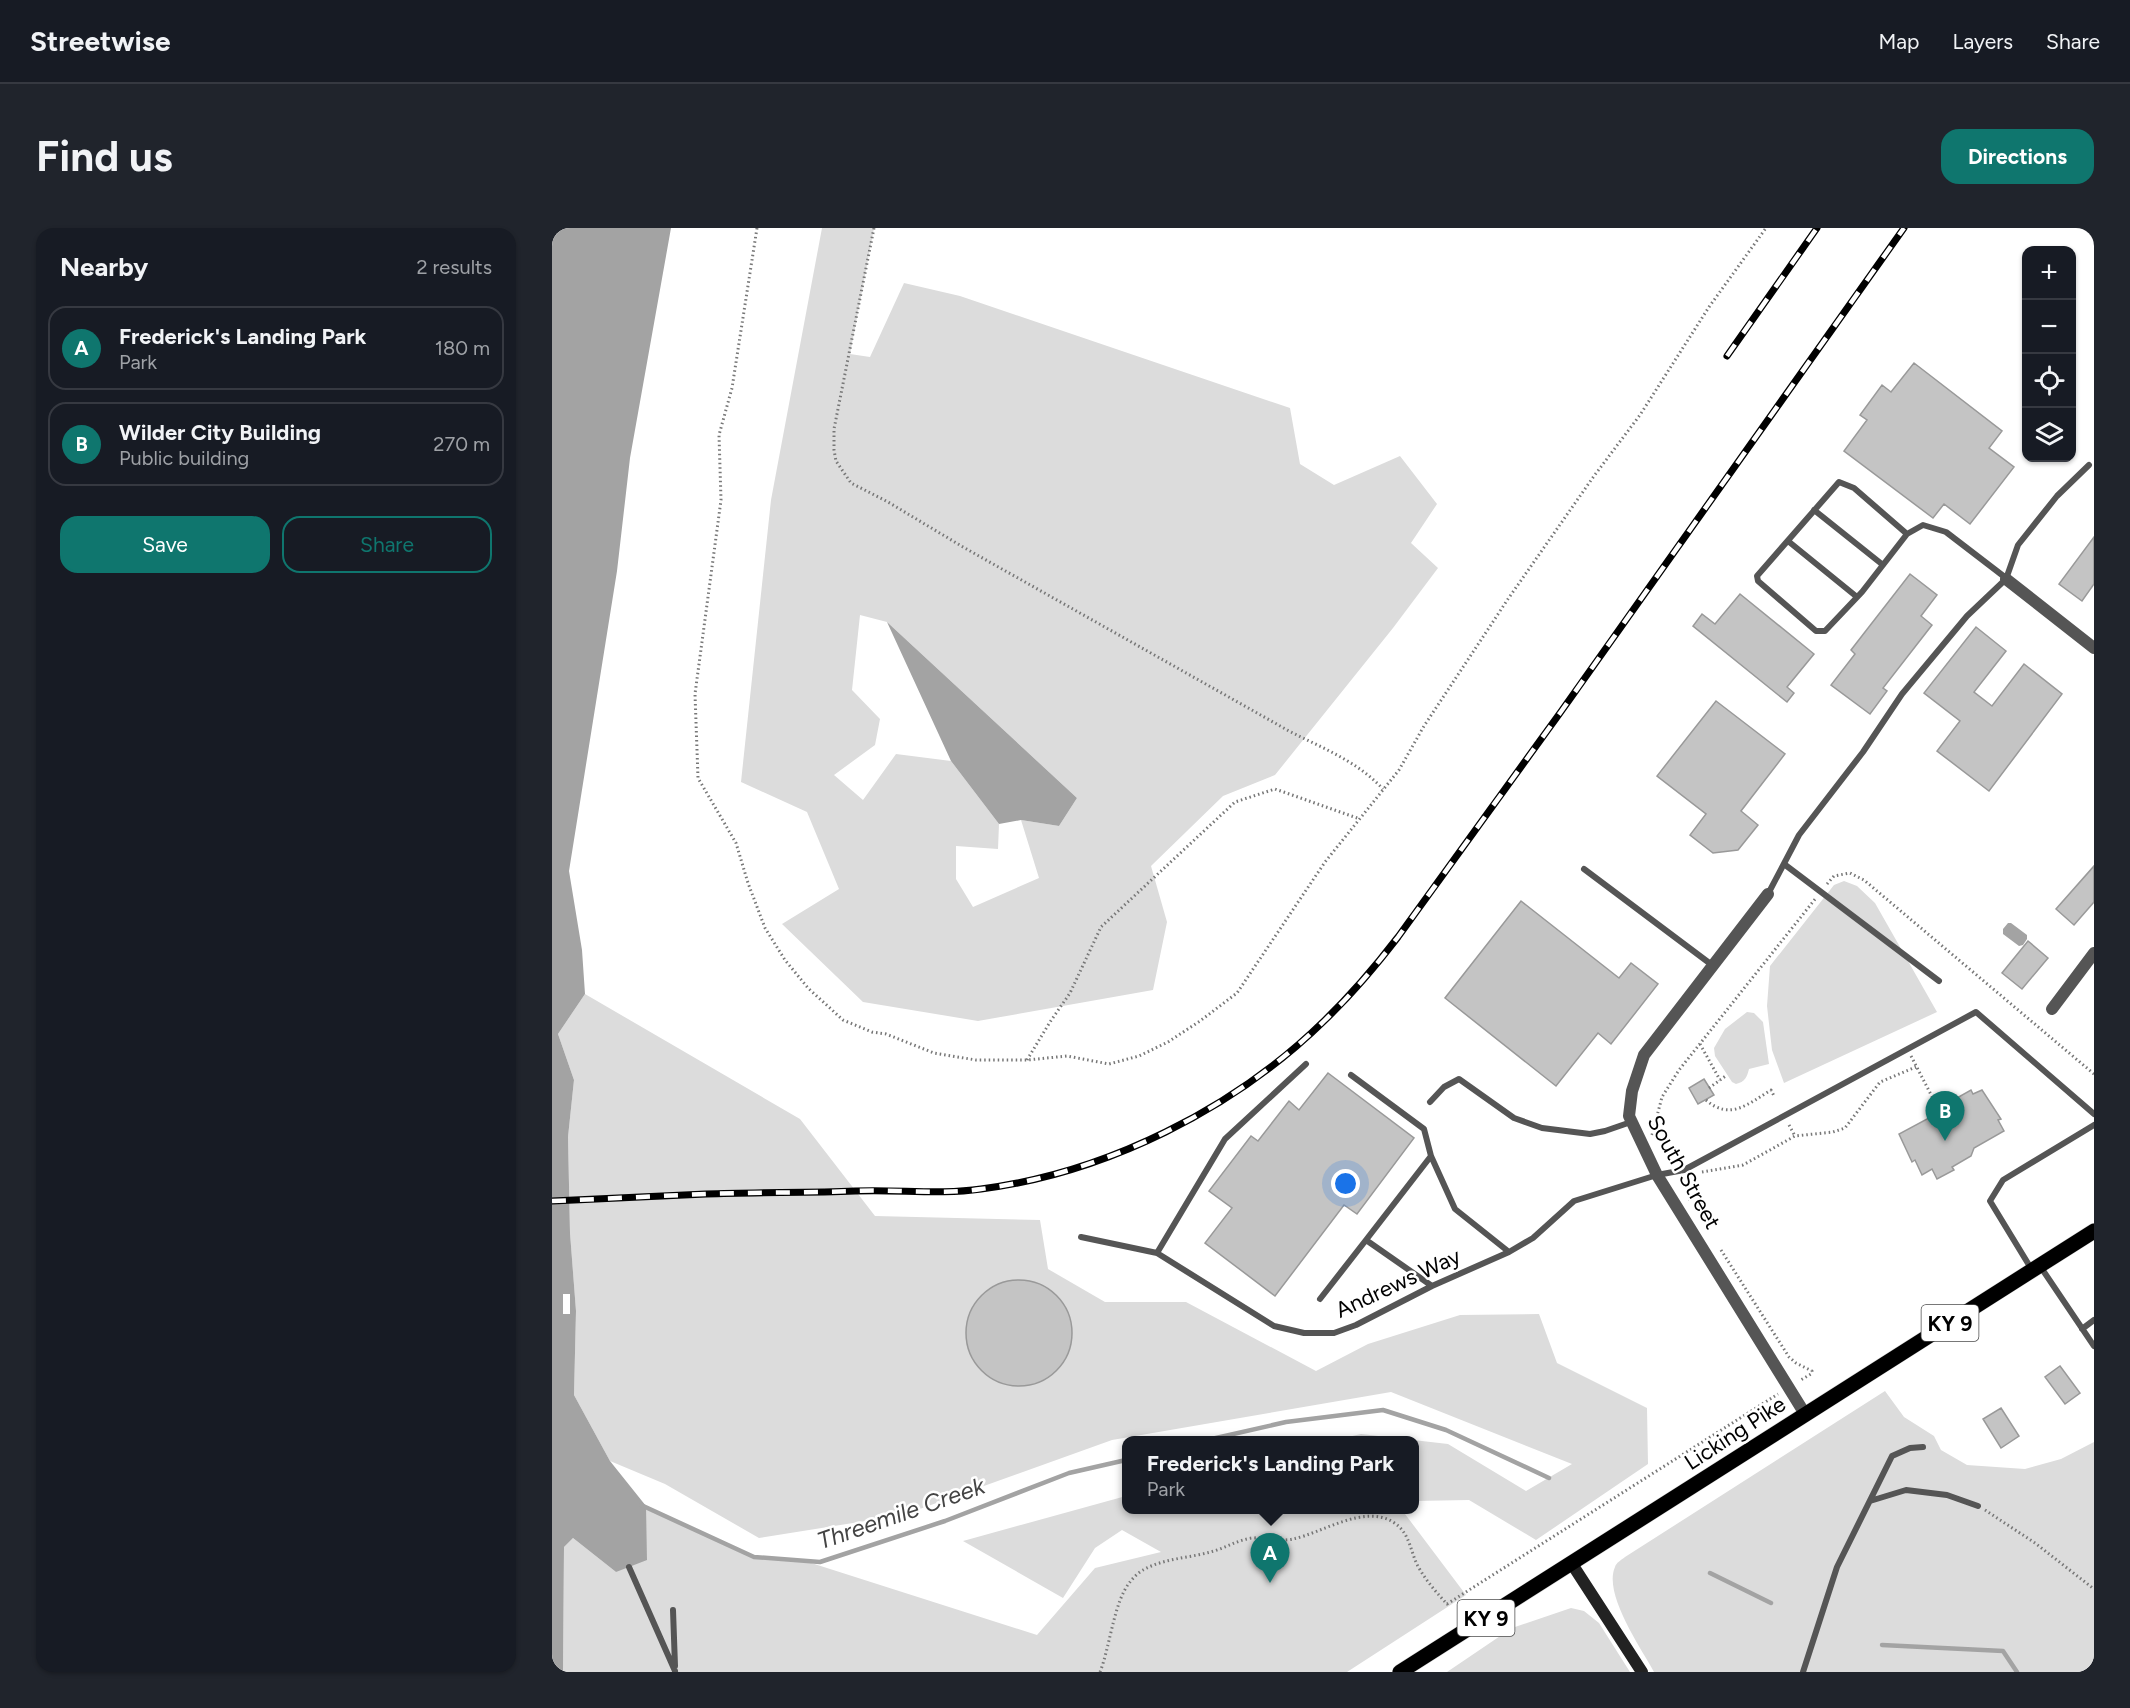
<!DOCTYPE html>
<meta charset="utf-8">
<style>
:root{--surface:#171b24;--page:#20242c;--text:#f1f3f6;--muted:#9ea1a6;--line:#363941;--accent:#0f766e}
body{margin:0;font-family:Figtree,sans-serif;background:var(--page);color:var(--text)}
.controls{position:absolute;right:18px;top:18px;display:grid;overflow:hidden;border-radius:12px;box-shadow:0 2px 4px #0004}
.controls button{width:54px;height:54px;display:grid;place-items:center;padding:0;border:0;border-bottom:2px solid var(--line);background:var(--surface);color:var(--text);font:30px sans-serif}
.you{position:absolute;left:794px;top:956px;width:21px;height:21px;margin:-15px;border:4px solid #fff;border-radius:50%;background:#1a73e8;box-shadow:0 0 0 9px #1a73e833}
.badge{display:grid;place-items:center;width:39px;height:39px;border-radius:50%;background:var(--accent);color:#fff;font-size:20px;font-weight:700}
.pin{position:absolute;translate:-50% -50px;filter:drop-shadow(0 2px 3px #0008)}
.pin::after{content:'';position:absolute;top:32px;width:21px;height:18px;background:inherit;clip-path:polygon(0 0,100% 0,50% 100%)}
.popup{position:absolute;left:570px;top:1208px;width:297px;height:78px;box-sizing:border-box;display:grid;place-content:center;border-radius:12px;background:var(--surface);filter:drop-shadow(0 2px 4px #0005);font-size:20px;white-space:nowrap;color:var(--muted)}
.popup b{font-size:22px;color:var(--text)}
.popup::after{content:'';position:absolute;left:50%;top:100%;margin-left:-12px;border:12px solid transparent;border-top-color:var(--surface)}
.list{margin:0;padding:0;list-style:none}
h2{display:flex;justify-content:space-between;align-items:center;height:78px;margin:0;padding:0 24px;font-size:26px}
h2 small{font-size:20px;font-weight:400;color:var(--muted)}
.list li{display:grid;grid-template-columns:39px 1fr auto;gap:18px;align-items:center;box-sizing:border-box;height:84px;margin:0 12px 12px;padding:0 12px;border:2px solid var(--line);border-radius:18px}
.list b{display:block;font-size:22px;white-space:nowrap}
.list p{margin:0;font-size:20px;white-space:nowrap;color:var(--muted)}
.list em{font-size:20px;font-style:normal;color:var(--muted)}
.actions{display:flex;gap:12px;padding:18px 24px}
.actions a{flex:1;padding:14px 0;border:2px solid var(--accent);border-radius:18px;text-align:center;font-size:21px;color:var(--accent)}
.actions .main{background:var(--accent);color:#fff}
.icon{flex:none;width:33px;height:33px;fill:none;stroke:currentColor;stroke-width:2;stroke-linecap:round;stroke-linejoin:round}
.map{position:relative;flex:none;width:1542px;height:1444px;overflow:hidden;border-radius:18px}
header{display:flex;align-items:center;gap:36px;box-sizing:border-box;height:84px;padding:0 30px;background:var(--surface);border-bottom:2px solid var(--line)}
header strong{font-size:28px}
nav{display:flex;gap:33px;margin-inline-start:auto;font-size:21px}
.intro{display:flex;align-items:center;justify-content:space-between;box-sizing:border-box;height:144px;padding:0 36px}
h1{margin:0;font-size:42px}
.button{padding:15px 27px;border-radius:18px;background:var(--accent);color:#fff;font-size:21px;font-weight:700}
main{display:flex;gap:36px;padding:0 36px}
aside{flex:1;background:var(--surface);border-radius:18px;box-shadow:0 2px 4px #0004}
.map>svg:first-child{display:block}
.green{fill:#dcdcdc;fill-rule:evenodd}
.water{fill:#a3a3a3}
.pier{fill:#fff}
.lines{fill:none;stroke-linecap:round;stroke-linejoin:round}
.stream{stroke:#a3a3a3;stroke-width:4.5}
.building{fill:#c4c4c4;stroke:#999;stroke-width:1.5}
.primary-casing{stroke:#dbdbdb;stroke-width:16}
.path{stroke:#777;stroke-width:3;stroke-dasharray:1.5 3;stroke-linecap:butt}
.service{stroke:#555;stroke-width:6}
.minor{stroke:#555;stroke-width:12}
.secondary{stroke:#222;stroke-width:12}
.primary{stroke:#000;stroke-width:15}
.rail-casing{stroke:#000;stroke-width:7}
.rail{stroke:#fff;stroke-width:4.5;stroke-dasharray:14;stroke-linecap:butt}
.labels{text-anchor:middle;dominant-baseline:central;stroke-width:5;stroke-linejoin:round;paint-order:stroke}
.shield{fill:#fff;stroke:#4c4c4c;stroke-width:1.5}
.shield-label{font-size:21px;font-weight:bold;fill:#000}
.street-label{font-size:22px;fill:#000;stroke:#fff}
.water-label{font-size:24px;font-style:italic;fill:#444;stroke:#fff}
</style>
<header>
<strong>Streetwise</strong>
<nav><a>Map</a><a>Layers</a><a>Share</a></nav>
</header>
<div class="intro"><h1>Find us</h1><a class="button">Directions</a></div>
<main>
<aside>
<h2>Nearby<small>2 results</small></h2>
<ul class="list">
<li><span class="badge">A</span><div><b>Frederick's Landing Park</b><p>Park</p></div><em>180 m</em></li>
<li><span class="badge">B</span><div><b>Wilder City Building</b><p>Public building</p></div><em>270 m</em></li>
</ul>
<div class="actions"><a class="main">Save</a><a>Share</a></div>
</aside>
<div class="map">
<svg width="1542" height="1444" viewBox="0 0 1542 1444">
<rect width="100%" height="100%" fill="#fff"/>
<!-- green -->
<path class="green" d="M270,0H322L298,126L318,129L352,55L408,68L738,180L748,236L782,257L848,228L885,276L859,315L886,340L841,400L723,547L671,568L599,638L615,694L601,762L426,793L311,774L230,696L287,661L255,584L189,554L219,272ZM308,387L335,394L525,570L507,598L469,592L487,650L421,679L404,651V618L446,621L447,596L399,533L344,526L311,572L282,547L323,517L328,491L300,462Z
M1292,653L1305,658L1323,675L1385,784L1232,855L1220,822L1215,778L1218,738L1282,657Z
M33,766L248,891L323,988L488,992L496,1041L553,1074H634L764,1143L816,1116L908,1087L987,1086L1005,1135L1095,1180L1096,1236L984,1312L917,1272L862,1273V1212H783L809,1206L896,1216L974,1263L1020,1236L839,1164L560,1212L351,1287L207,1310L113,1256L58,1233L22,1167L24,1083L18,1005L16,909L22,852L6,806Z
M1195,784L1202,785L1211,794L1217,836L1197,841C1195,849 1193,854 1184,856L1180,854L1163,828L1162,820L1173,801Z
M1333,1163L1352,1189L1382,1208L1389,1222L1415,1237L1473,1241L1509,1231L1542,1214V1444H1102C1089,1420 1051,1366 1063,1339C1064,1335 1069,1332 1073,1329Z
M574,1268V1282H850L914,1367L795,1444H11L12,1319L21,1310L64,1344L93,1301L94,1278L202,1329L253,1333L485,1407L543,1340L609,1324L570,1302L543,1320L511,1370L411,1313Z
M1019,1380L1032,1383L1047,1395L1078,1444H895L960,1400Z"/>
<!-- water -->
<path class="water" d="M0,0H119L78,230L65,343L17,643L30,722L33,766L6,806L22,852L16,909L18,1005L24,1083L22,1167L58,1233L94,1278L95,1332L64,1344L21,1310L12,1319L11,1444H0Z
M335,394L525,570L507,598L469,592L447,596L399,533Z
M1456,695H1459L1475,707V711L1471,717L1467,718L1451,706V701Z"/>
<!-- pier -->
<path class="pier" d="M11,1066H18V1086H11Z"/>
<g class="lines">
<!-- stream -->
<path class="stream" d="M655,1212L734,1194L831,1182L894,1202L997,1250
M89,1277L202,1329L268,1334L393,1293L517,1245L574,1232
M1158,1345L1219,1375
M1330,1417L1451,1423L1465,1444"/>
</g>
<!-- building -->
<path class="building" d="M1362,135L1450,203L1437,220L1462,239L1418,296L1392,276L1381,290L1292,223L1315,192L1308,187L1330,157L1339,164Z
M1542,309V356L1530,373L1507,356Z
M1358,346L1385,367L1369,388L1380,397L1331,460L1335,463L1318,486L1279,457L1303,426L1299,422Z
M1188,366L1262,426L1235,459L1242,465L1235,474L1141,398L1150,386L1163,396Z
M1424,399L1454,423L1422,464L1440,478L1472,436L1510,466L1437,563L1385,523L1408,493L1372,465Z
M1164,473L1233,526L1189,583L1206,597L1186,622L1161,625L1138,607L1154,586L1105,548Z
M1542,638V674L1522,697L1504,681Z
M969,673L1067,750L1079,735L1106,756L1059,816L1046,805L1004,858L893,770Z
M1476,713L1496,730L1470,761L1450,745Z
M776,845L862,910L805,986L792,977L723,1068L653,1015L680,980L657,963L699,908L706,913L737,873L747,882Z
M1152,851L1162,867L1146,876L1137,860Z
M1419,862L1421,866L1430,862L1449,891L1446,892L1452,903L1422,920L1419,928L1400,939L1402,942L1385,951L1380,941L1370,947L1363,932L1360,934L1347,906L1405,875L1403,871Z
M414 1105a53 53 0 1 1 106 0a53 53 0 1 1-106 0Z
M1508,1138L1528,1165L1513,1176L1493,1149Z
M1449,1180L1467,1208L1449,1220L1431,1191Z"/>
<g class="lines">
<!-- primary casing -->
<g class="primary-casing">
<path id="primary" d="M848,1444L1542,1003"/>
</g>
<!-- path -->
<path class="path" d="M205,0L180,160L167,207L169,272L143,466L146,550L184,615L196,655L213,700L233,732L256,760L291,792L320,804L334,806L382,825L424,832H475L515,828L557,836L587,828L616,814L648,793L685,765L773,634L847,542L872,498L956,371L1042,248L1088,187L1157,79L1214,0
M322,0L282,201V222L284,233L299,255L336,274L411,319L737,503C770,520 805,533 831,561
M1275,656L1282,648L1298,645L1312,652L1542,846
M1148,816L1168,852
M1359,828L1388,884
M475,832L498,794L518,765L549,699L683,574L723,561L808,591
M1157,860L1175,847
M1154,872C1178,893 1196,876 1219,862L1222,868
M1237,897L1243,908
M1100,907L1110,869L1127,842L1264,670
M1150,944L1191,937L1243,908L1281,904L1293,900L1328,854L1364,839
M1138,973L1139,954L1142,949
M1169,1022L1237,1129L1244,1135L1260,1143L1259,1146L1247,1153
M1433,1282L1483,1315L1542,1361
M548,1444C558,1419 562,1373 578,1354C581,1350 587,1344 591,1342C612,1330 639,1330 662,1323C675,1319 686,1312 700,1310C714,1309 728,1314 741,1311C770,1305 812,1276 841,1294C859,1305 858,1325 867,1340C875,1354 885,1365 895,1376L1226,1166"/>
<!-- service -->
<path class="service" d="M1262,282L1331,337
M1355,306L1302,260L1287,254L1205,348L1206,353L1264,403H1273L1310,364L1355,306L1371,297L1394,304L1454,350
M1236,313L1305,369
M1232,636L1387,753
M1032,641L1160,737
M1216,666L1247,607L1311,524L1350,466L1415,388L1454,351L1466,317L1505,268L1537,237
M799,847L872,901L879,928
M878,874L892,859L907,851L962,890L990,900L1038,906L1053,903L1079,894
M529,1009L605,1025L722,1098L752,1105H782L804,1097L880,1058L957,1024L981,1010L1022,973L1105,947L1132,942L1424,784L1542,886
M605,1025L673,911L754,836
M1488,1038L1542,1118
M1480,1042L1438,973L1451,952L1542,897
M880,1058L814,1012L879,928L903,981L957,1024
M768,1071L814,1012
M1530,1101L1542,1092
M1318,1273L1354,1262L1395,1267L1426,1278
M77,1339L123,1443
M121,1382L123,1438
M1251,1444L1285,1339L1340,1228L1358,1220L1371,1219"/>
<!-- minor -->
<path class="minor" d="M1454,351L1542,420
M1216,666L1092,827L1080,863L1077,888L1105,947L1253,1186
M1500,781L1542,725"/>
<!-- secondary -->
<path class="secondary" d="M1020,1336L1090,1444"/>
<!-- primary -->
<use href="#primary" class="primary"/>
<!-- rail casing -->
<g class="rail-casing">
<path id="rail" d="M1175,128L1265,0
M0,973C51,971 103,968 154,966C204,964 254,965 303,963C345,961 388,967 429,961C554,945 682,881 772,793C799,767 823,739 846,709L1008,485L1352,0"/>
</g>
<!-- rail -->
<use href="#rail" class="rail"/>
</g>
<g class="labels">
<!-- shield labels -->
<g class="shield">
<rect x="1369.5" y="1077" width="57" height="36" rx="4.5"/>
<rect x="905.5" y="1372" width="57" height="36" rx="4.5"/>
</g>
<g class="shield-label">
<text x="1398" y="1095">KY 9</text>
<text x="934" y="1390">KY 9</text>
</g>
<!-- street labels -->
<g class="street-label">
<text transform="translate(1132 944) rotate(61)">South Street</text>
<text transform="translate(846 1055) rotate(-25)">Andrews Way</text>
<text transform="translate(1183 1205) rotate(-33)">Licking Pike</text>
</g>
<!-- water labels -->
<g class="water-label">
<text transform="translate(349 1285) rotate(-19)">Threemile Creek</text>
</g>
</g>
</svg>
<div class="controls">
<button>+</button>
<button>−</button>
<button><svg class="icon" aria-label="locate" viewBox="0 0 24 24"><circle cx="12" cy="12" r="6"/><path d="M12 2v4M12 18v4M2 12h4M18 12h4"/></svg></button>
<button><svg class="icon" aria-label="layers" viewBox="0 0 24 24"><path d="M12 4l9 5-9 5-9-5zM3 14l9 5 9-5"/></svg></button>
</div>
<div class="you"></div>
<div class="pin badge" style="left:718px;top:1355px">A</div>
<div class="popup"><b>Frederick's Landing Park</b>Park</div>
<div class="pin badge" style="left:1393px;top:913px">B</div>
</div>
</main>
